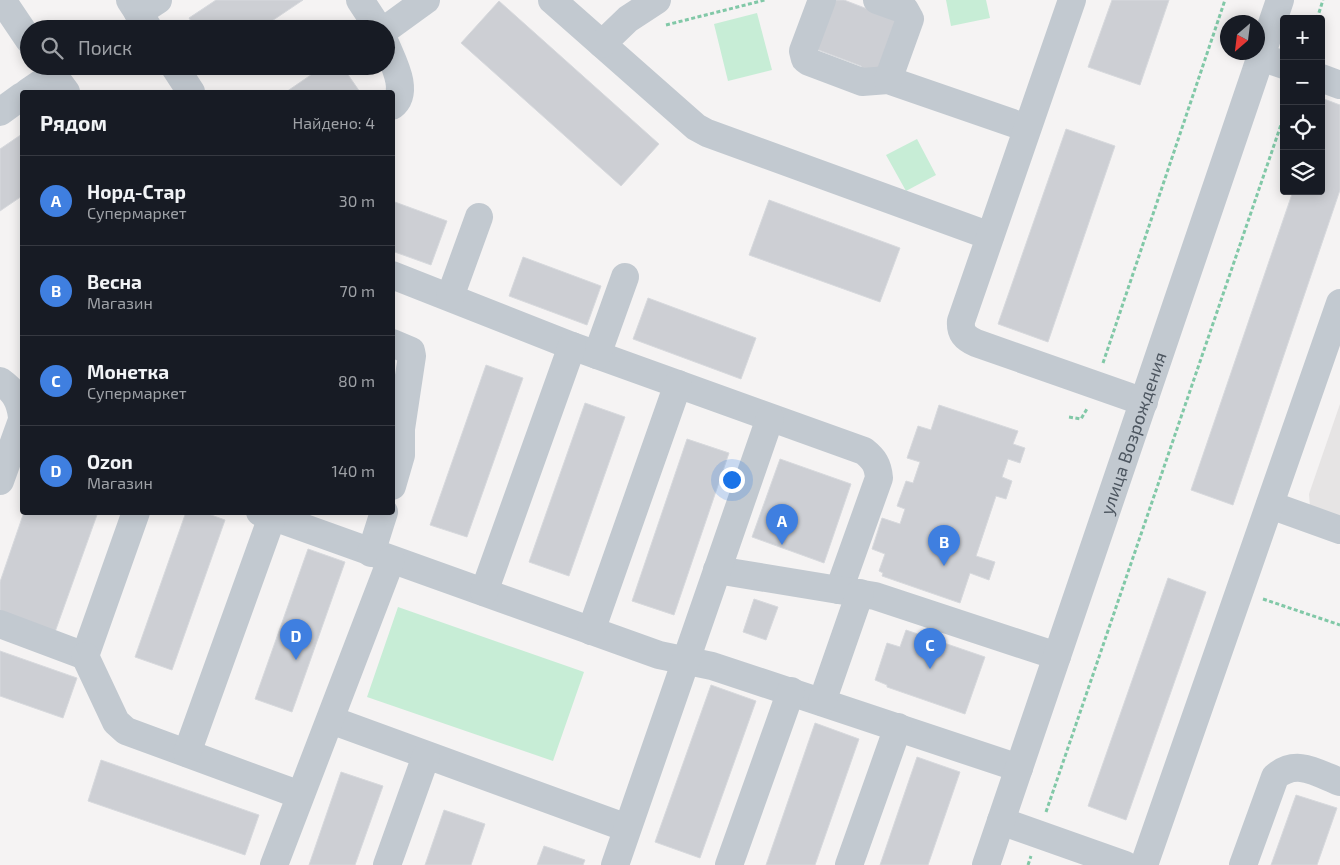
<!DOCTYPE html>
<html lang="ru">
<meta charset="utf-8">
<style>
:root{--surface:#171b24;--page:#20242c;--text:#f1f3f6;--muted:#9ea1a6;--line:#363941;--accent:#d93025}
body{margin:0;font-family:"Exo 2",sans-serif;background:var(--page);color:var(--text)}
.controls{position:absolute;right:15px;top:15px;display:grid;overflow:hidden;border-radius:5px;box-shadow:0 2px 12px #0003}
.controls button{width:45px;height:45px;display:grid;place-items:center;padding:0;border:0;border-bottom:1px solid var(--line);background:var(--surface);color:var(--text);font:25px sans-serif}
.compass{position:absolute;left:1220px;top:15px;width:45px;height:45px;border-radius:50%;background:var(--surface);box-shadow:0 2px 12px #0003;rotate:208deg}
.you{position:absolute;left:731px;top:479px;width:18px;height:18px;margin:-12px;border:4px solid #fff;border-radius:50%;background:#1a73e8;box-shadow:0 0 0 8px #1a73e833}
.badge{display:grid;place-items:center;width:32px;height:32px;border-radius:50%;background:var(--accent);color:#fff;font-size:16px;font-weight:700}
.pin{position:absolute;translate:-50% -41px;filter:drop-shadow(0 1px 2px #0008)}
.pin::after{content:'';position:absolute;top:26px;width:18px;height:15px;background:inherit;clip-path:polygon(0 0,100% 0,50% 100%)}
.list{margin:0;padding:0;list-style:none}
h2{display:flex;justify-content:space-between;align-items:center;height:65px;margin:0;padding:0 20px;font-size:21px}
h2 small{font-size:16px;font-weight:400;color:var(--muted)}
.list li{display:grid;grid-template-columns:32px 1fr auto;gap:15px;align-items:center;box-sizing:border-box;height:90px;padding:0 20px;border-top:1px solid var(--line)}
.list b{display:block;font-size:19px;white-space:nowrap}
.list p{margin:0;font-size:16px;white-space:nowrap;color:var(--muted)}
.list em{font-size:16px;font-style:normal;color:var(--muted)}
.icon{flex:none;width:28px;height:28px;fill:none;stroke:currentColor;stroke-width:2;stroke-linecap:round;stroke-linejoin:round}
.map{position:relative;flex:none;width:1340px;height:865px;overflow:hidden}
.search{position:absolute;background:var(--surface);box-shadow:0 2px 12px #0003;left:20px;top:20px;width:375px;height:55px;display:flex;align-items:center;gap:12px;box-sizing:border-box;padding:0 18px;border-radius:28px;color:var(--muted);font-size:19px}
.panel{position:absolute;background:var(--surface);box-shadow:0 2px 12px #0003;left:20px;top:90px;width:375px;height:425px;border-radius:5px}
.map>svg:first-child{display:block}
.education{fill:#e6e4e4}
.green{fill:#c7edd6}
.building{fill:#cdcfd4;stroke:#d7d9dd}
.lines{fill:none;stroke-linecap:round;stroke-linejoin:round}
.path{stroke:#81c8a7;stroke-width:3;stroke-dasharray:4 2.5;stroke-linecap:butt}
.minor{stroke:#c2c9d0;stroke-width:28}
.labels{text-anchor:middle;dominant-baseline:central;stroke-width:4;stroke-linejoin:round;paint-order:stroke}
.street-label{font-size:18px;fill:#4c555f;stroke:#fff}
</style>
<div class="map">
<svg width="1340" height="865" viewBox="0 0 1340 865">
<rect width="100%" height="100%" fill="#f5f3f3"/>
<!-- education -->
<path class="education" d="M1340,404V542L1310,507L1309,494Z"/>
<!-- green -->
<path class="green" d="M946,0H986L990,18L951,26Z
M757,13L772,70L728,81L714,24Z
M917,139L936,175L906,191L886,155Z
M398,607L584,672L553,761L367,697Z"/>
<!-- building -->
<path class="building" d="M216,0H303L260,29H196L189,18Z
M833,0H844L896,20L887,66L866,75L861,66L816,49Z
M1112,0H1169L1140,85L1088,67Z
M499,1L659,144L621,186L461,43Z
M324,66H342L360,92H286Z
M1324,99L1340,105V190L1233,505L1191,490L1293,191H1321V107Z
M1066,129L1115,146L1048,342L998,324Z
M22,134V196L0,211V149Z
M769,200L900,248L880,302L749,255Z
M392,201L447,221L431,265L392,251Z
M523,257L601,286L587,325L509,296Z
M648,298L756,338L741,379L633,339Z
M486,365L523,378L467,537L430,525Z
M585,403L625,417L569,576L529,562Z
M939,405L1018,431L1013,444L1025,448L1020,463L1008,459L1002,477L1012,481L1006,499L996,496L976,556L995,562L989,580L970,573L960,603L882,576L883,573L879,571L885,554L872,549L882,518L900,524L905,509L897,506L906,481L913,483L920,462L907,458L918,426L931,430Z
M687,439L729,453L674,615L632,601Z
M780,459L851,484L824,563L752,537Z
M24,512H98L55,632L0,613V582Z
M186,512H203L225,520L172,670L135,657Z
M308,549L345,562L292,712L255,699Z
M1168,578L1206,592L1126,820L1088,806Z
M754,599L778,607L766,640L743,632Z
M906,630L985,657L965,714L887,687V685L875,680L887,643L900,647Z
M0,651L77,678L63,718L0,696Z
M711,685L756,701L700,858L655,842Z
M815,723L859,739L815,865H766Z
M917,757L960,772L928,865H880Z
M101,760L259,815L245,855L88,801Z
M341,772L383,786L355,865H309Z
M1296,795L1337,808L1317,865H1271Z
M444,810L485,824L471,865H425Z
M544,846L585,860L583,865H537Z"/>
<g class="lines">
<!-- path -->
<path class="path" d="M1317,19L1323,0
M666,25L765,0
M1103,363L1225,0
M1069,417L1081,419L1088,407
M1263,599L1340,625
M1046,812L1284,116
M1028,865L1031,856"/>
<!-- minor -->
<g class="minor">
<path d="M2,0L29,40"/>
<path d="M130,0L149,29"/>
<path d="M360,0L379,29"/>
<path d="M552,0L696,127L707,133L990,236"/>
<path d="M822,0L803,51L805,59L809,62L862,82L888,80L1027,128"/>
<path d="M877,0L905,10L910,19L888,80"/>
<path d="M1072,0L961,321C960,333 965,338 976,343L1144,402"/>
<path d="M138,13L158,0"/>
<path d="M386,29L426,0"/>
<path d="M602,44L628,19L657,0"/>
<path d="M386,45C393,62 410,92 392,106"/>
<path d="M1261,57L1284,65"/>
<path d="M47,66L66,92"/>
<path d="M174,66L191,92"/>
<path d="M1321,78L1340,85"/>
<path d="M28,92L53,75"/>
<path d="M0,112L22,96"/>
<path d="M392,275L572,346L864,451C874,459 878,465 879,478L839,590"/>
<path d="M450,297L479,217"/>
<path d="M392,343L411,351L412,356L401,429V455L392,486"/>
<path d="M597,355L625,277"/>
<path d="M0,381C14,391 20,400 22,417"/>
<path d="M0,481L22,420"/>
<path d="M1270,505L1340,530"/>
<path d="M260,512L659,655L712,666L1019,768"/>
<path d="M371,553L384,512"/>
<path d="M717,570L875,596L1057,656"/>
<path d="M484,592L572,346"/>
<path d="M0,624L85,656L136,512"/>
<path d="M591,631L678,384"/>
<path d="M85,656L116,722L126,731L300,795"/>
<path d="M822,702L860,593"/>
<path d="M331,720L627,828"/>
<path d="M187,753L272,517"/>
<path d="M1001,821L1125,865"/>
<path d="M274,865L391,560"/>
<path d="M387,865L426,756"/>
<path d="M615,865L770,418"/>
<path d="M729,865L791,691"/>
<path d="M849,865L898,727"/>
<path id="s1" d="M986,865L1280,0"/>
<path d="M1144,865L1340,303"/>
<path d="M1243,865L1275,777C1296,758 1317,773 1340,782"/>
</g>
</g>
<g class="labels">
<!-- street labels -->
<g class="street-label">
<text stroke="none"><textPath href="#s1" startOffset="456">улица Возрождения</textPath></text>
</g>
</g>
</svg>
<div class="controls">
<button>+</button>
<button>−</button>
<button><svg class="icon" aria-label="locate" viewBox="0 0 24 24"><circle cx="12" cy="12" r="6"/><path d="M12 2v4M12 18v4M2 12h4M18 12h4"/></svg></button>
<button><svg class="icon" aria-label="layers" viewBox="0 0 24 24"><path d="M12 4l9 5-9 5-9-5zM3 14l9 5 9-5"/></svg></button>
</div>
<svg class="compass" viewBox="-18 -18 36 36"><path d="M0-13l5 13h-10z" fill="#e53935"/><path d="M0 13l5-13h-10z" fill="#9ea1a6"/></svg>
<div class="you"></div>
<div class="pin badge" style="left:782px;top:545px;background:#3f7fe0">A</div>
<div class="pin badge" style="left:944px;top:566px;background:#3f7fe0">B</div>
<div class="pin badge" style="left:930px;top:669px;background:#3f7fe0">C</div>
<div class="pin badge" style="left:296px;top:660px;background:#3f7fe0">D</div>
<div class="search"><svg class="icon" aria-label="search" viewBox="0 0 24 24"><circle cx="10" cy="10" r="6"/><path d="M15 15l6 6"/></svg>Поиск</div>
<section class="panel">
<h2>Рядом<small>Найдено: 4</small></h2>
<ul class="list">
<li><span class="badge" style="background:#3f7fe0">A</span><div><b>Норд-Стар</b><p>Супермаркет</p></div><em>30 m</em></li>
<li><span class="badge" style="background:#3f7fe0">B</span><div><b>Весна</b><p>Магазин</p></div><em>70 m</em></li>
<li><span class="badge" style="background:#3f7fe0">C</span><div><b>Монетка</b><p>Супермаркет</p></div><em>80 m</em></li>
<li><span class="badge" style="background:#3f7fe0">D</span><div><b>Ozon</b><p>Магазин</p></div><em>140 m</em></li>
</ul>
</section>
</div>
